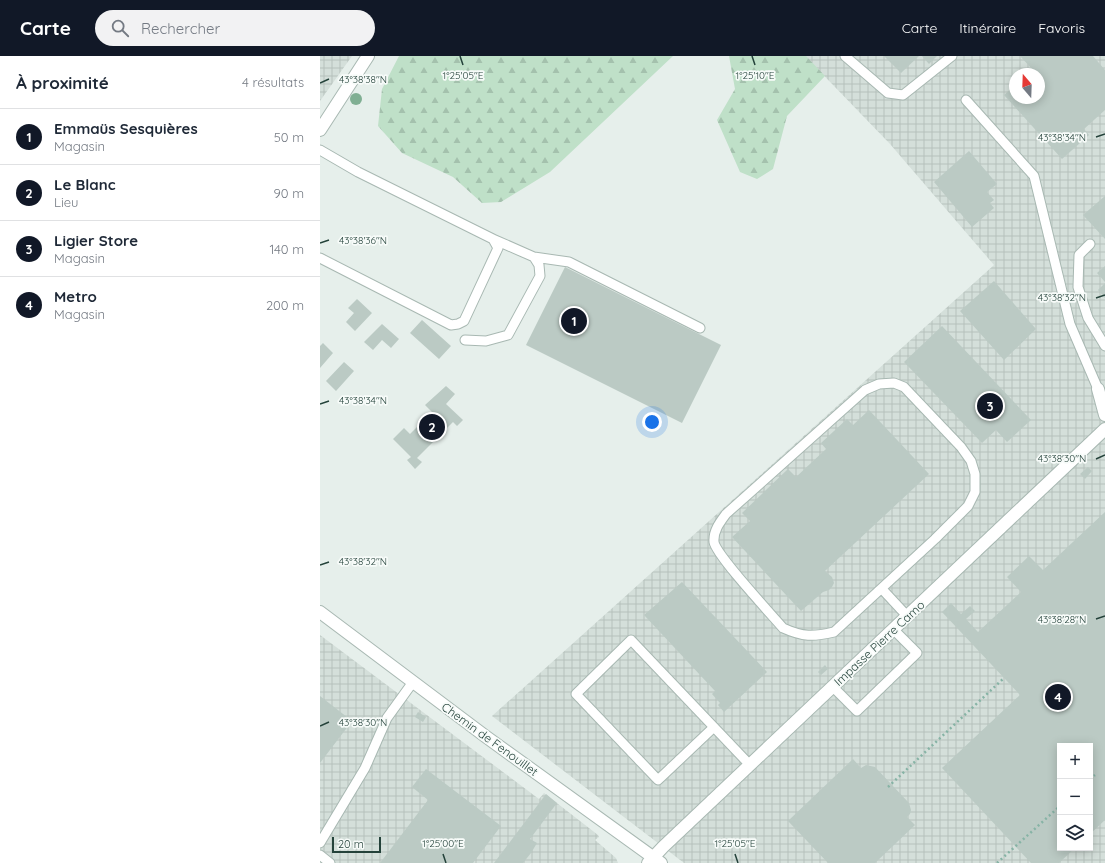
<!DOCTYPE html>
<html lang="fr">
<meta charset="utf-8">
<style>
:root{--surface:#fff;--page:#f2f2f3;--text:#1f2937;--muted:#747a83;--line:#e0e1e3;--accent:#111827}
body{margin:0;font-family:Quicksand,sans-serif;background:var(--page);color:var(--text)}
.controls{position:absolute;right:12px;bottom:12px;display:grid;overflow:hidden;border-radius:0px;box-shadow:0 2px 10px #0003}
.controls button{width:36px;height:36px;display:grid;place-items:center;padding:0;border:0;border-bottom:1px solid var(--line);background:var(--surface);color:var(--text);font:20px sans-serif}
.compass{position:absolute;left:689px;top:12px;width:36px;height:36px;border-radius:50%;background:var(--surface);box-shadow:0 2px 10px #0003;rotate:341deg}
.scale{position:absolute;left:12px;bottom:10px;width:49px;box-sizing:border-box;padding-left:4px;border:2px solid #24423a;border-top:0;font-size:11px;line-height:14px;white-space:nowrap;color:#24423a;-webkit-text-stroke:3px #f7fbf9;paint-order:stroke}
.you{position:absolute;left:332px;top:366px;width:14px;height:14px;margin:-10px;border:3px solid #fff;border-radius:50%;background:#1a73e8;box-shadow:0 0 0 6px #1a73e833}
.badge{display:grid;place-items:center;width:26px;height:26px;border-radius:50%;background:var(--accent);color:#fff;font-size:13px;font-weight:700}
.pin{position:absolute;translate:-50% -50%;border:2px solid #fff;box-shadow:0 1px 4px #0006}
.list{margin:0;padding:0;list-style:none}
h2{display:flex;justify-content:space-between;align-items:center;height:52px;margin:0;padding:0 16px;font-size:17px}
h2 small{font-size:13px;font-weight:400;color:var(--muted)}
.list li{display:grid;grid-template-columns:26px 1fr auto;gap:12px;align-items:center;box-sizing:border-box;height:56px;padding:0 16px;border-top:1px solid var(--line)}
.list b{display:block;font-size:15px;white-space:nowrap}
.list p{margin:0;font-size:13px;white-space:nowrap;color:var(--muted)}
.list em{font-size:13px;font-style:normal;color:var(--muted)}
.icon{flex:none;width:22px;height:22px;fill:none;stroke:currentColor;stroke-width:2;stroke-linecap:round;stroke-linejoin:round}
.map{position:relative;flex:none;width:785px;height:807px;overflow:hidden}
header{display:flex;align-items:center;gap:24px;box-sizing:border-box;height:56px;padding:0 20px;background:var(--accent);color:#fff}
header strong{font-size:19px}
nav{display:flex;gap:22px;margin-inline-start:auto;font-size:14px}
.search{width:280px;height:36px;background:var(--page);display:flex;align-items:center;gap:10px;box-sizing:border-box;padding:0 14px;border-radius:22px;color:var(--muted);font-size:15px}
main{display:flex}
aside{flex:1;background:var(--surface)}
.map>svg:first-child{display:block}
.industrial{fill:url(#industrial-grid);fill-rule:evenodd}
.forest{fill:url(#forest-firs)}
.building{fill:#bbcac4}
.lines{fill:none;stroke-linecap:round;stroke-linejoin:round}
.service-casing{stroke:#a8b8b2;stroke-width:11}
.minor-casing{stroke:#a8b8b2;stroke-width:14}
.tertiary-casing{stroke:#a8b8b2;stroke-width:14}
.path{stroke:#86b3a5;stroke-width:2.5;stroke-dasharray:2 3;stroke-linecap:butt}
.service{stroke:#fff;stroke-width:9}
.minor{stroke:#fff;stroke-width:12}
.tertiary{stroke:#fff;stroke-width:12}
.tree{fill:#80af93}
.ticks{fill:none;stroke:#24423a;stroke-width:1.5}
.labels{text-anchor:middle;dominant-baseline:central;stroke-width:3.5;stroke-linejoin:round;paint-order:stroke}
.street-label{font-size:12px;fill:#24423a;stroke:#f7fbf9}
.ticks-label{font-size:10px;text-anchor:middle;fill:#24423a;stroke:#f7fbf9;stroke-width:3.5;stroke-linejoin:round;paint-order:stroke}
</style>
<header>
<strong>Carte</strong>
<div class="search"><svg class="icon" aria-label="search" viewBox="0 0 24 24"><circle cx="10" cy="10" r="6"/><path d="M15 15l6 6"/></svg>Rechercher</div>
<nav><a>Carte</a><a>Itinéraire</a><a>Favoris</a></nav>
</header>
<main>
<aside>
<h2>À proximité<small>4 résultats</small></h2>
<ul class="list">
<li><span class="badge">1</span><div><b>Emmaüs Sesquières</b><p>Magasin</p></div><em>50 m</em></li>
<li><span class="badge">2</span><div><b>Le Blanc</b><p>Lieu</p></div><em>90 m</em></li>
<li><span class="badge">3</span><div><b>Ligier Store</b><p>Magasin</p></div><em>140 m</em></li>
<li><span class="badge">4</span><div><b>Metro</b><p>Magasin</p></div><em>200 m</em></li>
</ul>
</aside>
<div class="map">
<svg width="785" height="807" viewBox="0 0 785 807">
<defs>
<pattern id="industrial-grid" width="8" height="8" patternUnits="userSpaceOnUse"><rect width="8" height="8" fill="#d4dfda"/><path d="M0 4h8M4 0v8" fill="none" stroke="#b6c1bc"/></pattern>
<pattern id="forest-firs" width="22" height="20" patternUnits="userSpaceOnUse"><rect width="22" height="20" fill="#bfe0c8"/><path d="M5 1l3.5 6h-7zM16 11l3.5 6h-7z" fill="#a4c1ad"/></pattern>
</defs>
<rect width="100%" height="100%" fill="#e6efeb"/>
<!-- industrial -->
<path class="industrial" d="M0,0H32L0,45Z
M485,0H785V807H364L172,660L674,209L570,88ZM695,18H719V42H695ZM740,690H770V792H740Z
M0,579L219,743L224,737L278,779L279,781L275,784L296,802L298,807H0Z"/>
<!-- forest -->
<path class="forest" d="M79,0H353L230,116L181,146L162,147L133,121L82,97L58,70L62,33Z
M409,0H486L505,20L467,60L453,113L437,123L420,116L397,64L415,33Z"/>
<!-- building -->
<path class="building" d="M564,0H599L581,17Z
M602,0H617L609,8Z
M700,0H773L785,14V54L764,73L769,79L742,103L684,39L695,29V42H719V18H707L712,13Z
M649,95L677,128L667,136L674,144L670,147L674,152L652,171L614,126Z
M785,140V183L763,159Z
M785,210V226L777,217Z
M245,211L401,289L362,367L206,289Z
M674,225L716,273L684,304L640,255Z
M785,227V242L778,234Z
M37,243L52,257L35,275L26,266L34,257L28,252Z
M102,264L131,290L119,303L90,277Z
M62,268L79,283L71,292L62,284L53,294L44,286Z
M622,270L711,364L687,386L676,374L662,387L584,306Z
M3,287L13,297L0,312V290Z
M24,306L34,315L16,335L6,325Z
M126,330L135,338L126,348L143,364L137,370L133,366L97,402L102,406L95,413L87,404L91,401L73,383L84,372L90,378L112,356L105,349Z
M549,354L609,418L505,515L512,521L514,527L512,531L509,534L503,536L481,555L412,481L430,465L422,457L468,413L476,421L506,393L501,387L527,363L533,369Z
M768,411L772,415L765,423L760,418Z
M785,456V764L770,778V690H740V792H755L739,807H711L622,712L700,639L622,556L631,547L641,558L650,550L655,555L646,563L658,576L701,536L687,521L709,500L723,514Z
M362,526L447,616L404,656L398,649L400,647L392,638L395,635L324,559Z
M505,609L508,613L501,619L498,616Z
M0,640L32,665L0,707Z
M98,656L106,661L103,666L95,661Z
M533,703L541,712L546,709L555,711L589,747L591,754L590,758L587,761L595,769L555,807H508L468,765Z
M106,713L181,770L153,807H60L108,744L92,731Z
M226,738L237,747L210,783L217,787L211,797L203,807H174Z"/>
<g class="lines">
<!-- service casing -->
<g class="service-casing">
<path id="service" d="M525,0L568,37L583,39L632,0
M646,44L714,120L750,268L778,333
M0,94L38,116L173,183L178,192L144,265L138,268L131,269L0,202
M770,188L759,199L758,231L768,262L785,290
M214,201L249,206L380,272
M145,284L166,285L188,279L220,220L219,209L214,201L173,183
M574,327L584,331L641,391L651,405L655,418V436L648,450L615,483L514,576C493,581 483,581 463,572C451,558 396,499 394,486C393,475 400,466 406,458L545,334L559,328Z
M562,533L588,561
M513,631L537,655L597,597L574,574
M394,671L338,724L256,638L311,584L430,709
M0,787L45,712L67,662L93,626
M0,799L10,807"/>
</g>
<!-- minor casing -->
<g class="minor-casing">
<path id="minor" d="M778,333L785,359
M328,807L343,791L785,373"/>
</g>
<!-- tertiary casing -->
<g class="tertiary-casing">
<path id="tertiary" d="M0,74L48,0
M0,556L165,680L341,807"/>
</g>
<!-- path -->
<path class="path" d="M770,723L775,719
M568,731L684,622
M677,807L740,750"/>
<!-- service -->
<use href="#service" class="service"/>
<!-- minor -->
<use href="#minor" class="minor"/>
<!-- tertiary -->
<use href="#tertiary" class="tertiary"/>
</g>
<!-- trees -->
<circle class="tree" cx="36" cy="43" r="6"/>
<!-- ticks -->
<path class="ticks" d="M140,0L143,9M432,0L435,9M0,27L9,23M776,81L785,78M0,187L9,184M776,242L785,239M0,348L9,345M776,403L785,399M0,509L9,506M776,563L785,560M0,670L9,666M123,798L126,807M415,798L418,807"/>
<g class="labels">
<!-- street labels -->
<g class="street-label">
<text transform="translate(559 587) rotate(-43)">Impasse Pierre Camo</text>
<text transform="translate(170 683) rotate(36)">Chemin de Fenouillet</text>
</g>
</g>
<g class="ticks-label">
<text x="143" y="23">1°25'05"E</text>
<text x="435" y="23">1°25'10"E</text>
<text x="43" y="27">43°38'38"N</text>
<text x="742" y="85">43°38'34"N</text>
<text x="43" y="188">43°38'36"N</text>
<text x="742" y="245">43°38'32"N</text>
<text x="43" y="348">43°38'34"N</text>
<text x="742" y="406">43°38'30"N</text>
<text x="43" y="509">43°38'32"N</text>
<text x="742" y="567">43°38'28"N</text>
<text x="43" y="670">43°38'30"N</text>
<text x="123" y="791">1°25'00"E</text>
<text x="415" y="791">1°25'05"E</text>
</g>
</svg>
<div class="controls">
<button>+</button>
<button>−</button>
<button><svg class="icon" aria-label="layers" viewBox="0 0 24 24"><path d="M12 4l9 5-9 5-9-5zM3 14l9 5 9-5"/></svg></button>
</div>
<svg class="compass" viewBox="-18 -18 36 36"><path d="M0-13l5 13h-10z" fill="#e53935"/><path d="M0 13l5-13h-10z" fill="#747a83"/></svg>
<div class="scale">20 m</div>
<div class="you"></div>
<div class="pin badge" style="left:254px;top:265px">1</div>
<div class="pin badge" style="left:112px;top:371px">2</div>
<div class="pin badge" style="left:670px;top:350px">3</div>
<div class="pin badge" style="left:738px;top:641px">4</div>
</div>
</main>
